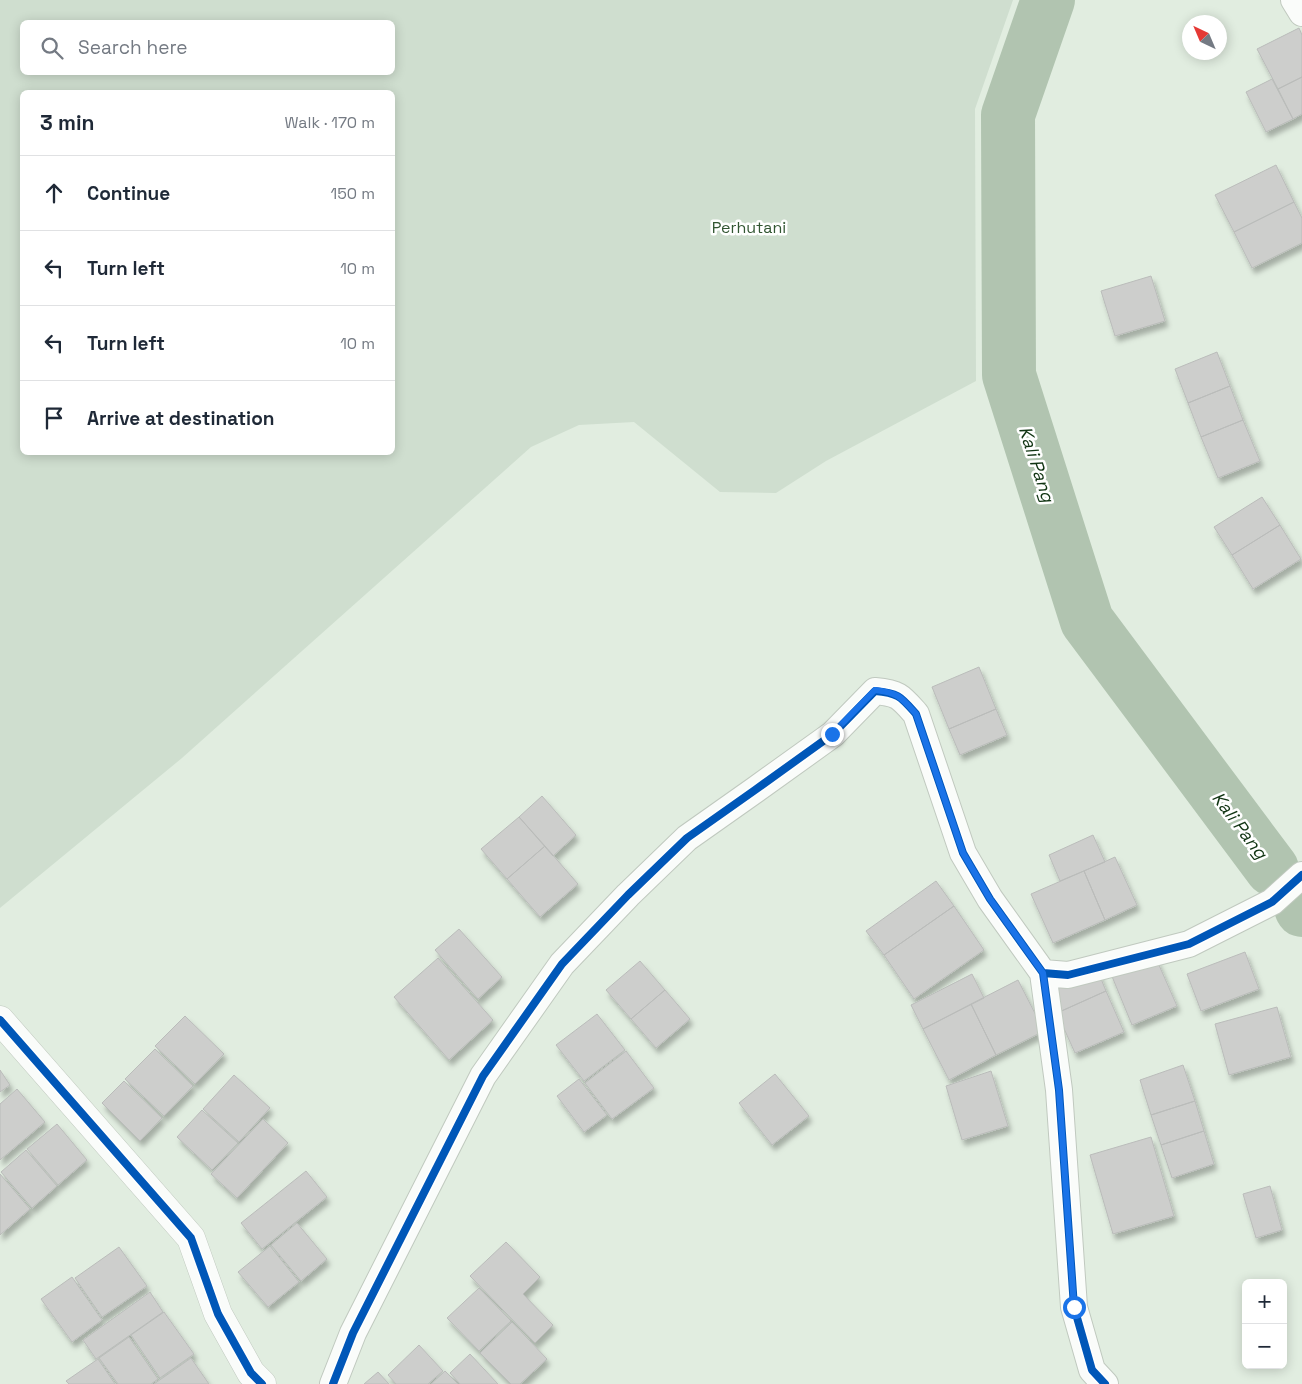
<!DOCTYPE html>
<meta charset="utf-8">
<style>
:root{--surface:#fff;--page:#f6f6f7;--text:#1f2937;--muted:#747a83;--line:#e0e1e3}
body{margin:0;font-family:"Space Grotesk",sans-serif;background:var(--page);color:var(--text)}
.controls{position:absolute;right:15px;bottom:15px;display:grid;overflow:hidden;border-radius:8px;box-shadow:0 2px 12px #0003}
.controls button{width:45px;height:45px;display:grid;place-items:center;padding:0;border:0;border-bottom:1px solid var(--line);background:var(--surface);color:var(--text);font:25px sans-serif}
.compass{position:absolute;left:1182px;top:15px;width:45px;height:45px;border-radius:50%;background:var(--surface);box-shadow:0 2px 12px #0003;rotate:316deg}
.stop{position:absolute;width:15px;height:15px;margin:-11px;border:4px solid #1a73e8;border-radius:50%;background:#fff}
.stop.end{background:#1a73e8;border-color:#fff;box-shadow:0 1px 5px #0008}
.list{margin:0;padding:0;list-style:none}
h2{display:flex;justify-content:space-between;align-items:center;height:65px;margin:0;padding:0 20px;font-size:21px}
h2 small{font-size:16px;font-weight:400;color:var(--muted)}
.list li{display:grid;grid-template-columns:32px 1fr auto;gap:15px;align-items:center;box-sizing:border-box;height:75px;padding:0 20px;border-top:1px solid var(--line)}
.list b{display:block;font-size:19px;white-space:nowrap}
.list em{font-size:16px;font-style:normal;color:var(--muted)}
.icon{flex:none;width:28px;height:28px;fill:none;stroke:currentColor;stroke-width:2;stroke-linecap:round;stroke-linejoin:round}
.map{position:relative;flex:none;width:1302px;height:1384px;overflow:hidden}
.search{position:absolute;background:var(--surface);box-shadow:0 2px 12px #0003;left:20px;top:20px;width:375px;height:55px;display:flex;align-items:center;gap:12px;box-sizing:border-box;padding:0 18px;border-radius:8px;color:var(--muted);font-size:19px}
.panel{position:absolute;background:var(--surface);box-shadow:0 2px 12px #0003;left:20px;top:90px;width:375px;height:365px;border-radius:8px}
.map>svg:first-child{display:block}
.green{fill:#cfdecf;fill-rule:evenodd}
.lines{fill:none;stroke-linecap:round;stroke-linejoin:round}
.river{stroke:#b1c4b0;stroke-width:54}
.building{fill:#cdcecc;stroke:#babcba;filter:url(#shadow)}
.street-casing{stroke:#c0c9bf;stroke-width:28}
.secondary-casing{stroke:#c0c9bf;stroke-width:29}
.street{stroke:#fafcfa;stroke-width:26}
.secondary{stroke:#fafcfa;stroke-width:28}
.cycleway-casing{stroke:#fff;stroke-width:11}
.cycleway{stroke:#0057b8;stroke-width:8}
.route{stroke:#1a73e8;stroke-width:6}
.labels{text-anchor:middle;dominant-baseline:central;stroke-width:5;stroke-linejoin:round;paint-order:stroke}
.park-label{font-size:16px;fill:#325632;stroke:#fff}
.water-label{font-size:18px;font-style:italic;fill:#0f3311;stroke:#fff}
</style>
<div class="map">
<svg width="1302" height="1384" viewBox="0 0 1302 1384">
<defs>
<filter id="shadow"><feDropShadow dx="3" dy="5.5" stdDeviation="2.5" flood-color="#0004"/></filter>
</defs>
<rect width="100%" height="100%" fill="#e1ede0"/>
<!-- green -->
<path class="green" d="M0,0H1013L975,109L976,381L826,461L776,493L720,492L634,422L579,425L531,447L182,758L0,908ZM22,22H392V72H22ZM22,92H392V452H22Z"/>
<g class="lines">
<!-- river -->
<path class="river" d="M1048,0L1008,115L1009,375L1087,621L1272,869
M1301,908L1302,910"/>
</g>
<!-- building -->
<path class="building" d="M1299,28L1302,35V77L1278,89L1257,49Z
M1302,77V114L1293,119L1278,89Z
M1272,79L1293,119L1266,132L1246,92Z
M1276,165L1294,202L1234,232L1215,195Z
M1294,202L1302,218V243L1252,268L1234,232Z
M1151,276L1165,321L1115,336L1101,291Z
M1217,352L1230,386L1188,403L1175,369Z
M1230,386L1243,420L1201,437L1188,403Z
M1243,420L1260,461L1218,478L1201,437Z
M1262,497L1280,525L1232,555L1214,527Z
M1280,525L1301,559L1253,589L1232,555Z
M979,667L996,709L949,729L932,687Z
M996,709L1007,735L960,755L949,729Z
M542,796L576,835L553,856L519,817Z
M519,817L545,846L507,879L481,849Z
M1093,835L1105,862L1060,881L1049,855Z
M545,846L578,884L540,917L507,879Z
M1115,857L1137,905L1105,920L1084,871Z
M1084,871L1105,920L1053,943L1031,894Z
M936,881L954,906L884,955L866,931Z
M954,906L984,950L914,999L884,955Z
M459,929L502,977L478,999L435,950Z
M1245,952L1259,989L1201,1011L1187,974Z
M1155,956L1177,1006L1132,1025L1111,974Z
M438,958L493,1020L449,1060L394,997Z
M640,961L665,990L631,1019L606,990Z
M1097,969L1106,991L1057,1013L1047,991Z
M972,974L984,998L923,1029L911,1005Z
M1018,980L1044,1031L996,1055L971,1004Z
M665,990L690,1019L656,1048L631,1019Z
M1106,991L1124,1032L1075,1053L1057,1013Z
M971,1004L996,1055L949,1080L923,1029Z
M1277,1007L1291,1057L1229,1075L1215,1024Z
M597,1014L625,1050L584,1081L556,1045Z
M185,1016L224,1054L195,1084L155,1046Z
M155,1049L193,1086L164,1116L125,1079Z
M626,1051L654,1088L612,1119L585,1083Z
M1183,1065L1195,1101L1151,1115L1140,1080Z
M0,1070L10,1085L0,1092Z
M991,1071L1008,1126L962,1140L946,1086Z
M775,1074L809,1116L772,1145L739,1103Z
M234,1075L270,1108L239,1142L203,1109Z
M579,1079L607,1115L584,1132L557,1096Z
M124,1081L162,1118L140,1141L102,1103Z
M17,1089L45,1122L0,1160V1104Z
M1195,1101L1204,1131L1161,1145L1151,1115Z
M202,1110L238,1143L212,1170L177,1137Z
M263,1119L288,1143L237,1198L211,1174Z
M57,1124L87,1160L58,1185L27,1149Z
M1204,1131L1214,1164L1172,1178L1161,1145Z
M1151,1137L1174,1216L1113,1234L1090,1155Z
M26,1150L57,1186L32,1208L1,1172Z
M306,1171L327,1197L262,1249L241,1223Z
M0,1174L30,1209L0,1235Z
M1270,1186L1282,1230L1256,1238L1243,1194Z
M297,1223L327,1259L301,1281L271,1245Z
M506,1242L540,1277L523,1294L553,1325L535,1343L470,1276Z
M270,1246L299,1282L268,1307L238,1272Z
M119,1247L147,1286L102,1317L75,1278Z
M72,1277L102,1320L72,1342L41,1299Z
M479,1288L511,1321L479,1351L447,1318Z
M150,1292L163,1312L96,1359L83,1340Z
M164,1312L194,1354L160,1378L131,1335Z
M512,1322L547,1359L520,1384H511L480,1353Z
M129,1337L158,1379L151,1384H118L99,1358Z
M419,1345L443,1371L428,1384H396L388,1375Z
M470,1354L498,1384H460L450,1373Z
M191,1358L209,1384H154Z
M98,1359L115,1384H69L66,1381Z
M445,1371L458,1384H431Z
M378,1372L389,1384H364Z"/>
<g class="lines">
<!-- street casing -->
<g class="street-casing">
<path id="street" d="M1294,0L1302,13
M1043,973L1059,1090L1074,1307L1092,1370L1105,1384
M333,1384L353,1333L483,1076L562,964L628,895L687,838L755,790L833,734L875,691C899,693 901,697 916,714L963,853L990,899L1043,973L1068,975L1189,944L1272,902L1302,875"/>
</g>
<!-- secondary casing -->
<g class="secondary-casing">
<path id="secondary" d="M0,1020L191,1238L218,1314L251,1373L262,1384"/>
</g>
<!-- street -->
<use href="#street" class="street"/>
<!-- secondary -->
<use href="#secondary" class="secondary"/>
<!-- cycleway casing -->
<g class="cycleway-casing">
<path id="cycleway" d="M1043,973L1059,1090L1074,1307L1092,1370L1105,1384
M0,1020L191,1238L218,1314L251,1373L262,1384
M333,1384L353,1333L483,1076L562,964L628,895L687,838L755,790L833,734L875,691C899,693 901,697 916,714L963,853L990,899L1043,973L1068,975L1189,944L1272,902L1302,875"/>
</g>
<!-- cycleway -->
<use href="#cycleway" class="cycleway"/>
</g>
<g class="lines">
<!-- route -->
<path class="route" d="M832,734L875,690C899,693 901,697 916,714L963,853L990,899L1043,973L1059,1090L1074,1307"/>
</g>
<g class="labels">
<!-- park labels -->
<g class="park-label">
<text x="749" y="227">Perhutani</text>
</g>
<!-- water labels -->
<g class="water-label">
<text transform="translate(1037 464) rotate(72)">Kali Pang</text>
<text transform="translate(1240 825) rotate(53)">Kali Pang</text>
</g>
</g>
</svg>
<div class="controls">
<button>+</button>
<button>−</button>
</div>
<svg class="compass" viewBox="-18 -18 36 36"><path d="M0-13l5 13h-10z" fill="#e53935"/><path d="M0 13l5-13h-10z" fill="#747a83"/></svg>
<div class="stop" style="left:1074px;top:1307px"></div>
<div class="stop end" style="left:832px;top:734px"></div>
<div class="search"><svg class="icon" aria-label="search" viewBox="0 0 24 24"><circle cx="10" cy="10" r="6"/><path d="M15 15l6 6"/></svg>Search here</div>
<section class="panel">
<h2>3 min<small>Walk · 170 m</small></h2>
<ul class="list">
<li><svg class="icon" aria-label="ahead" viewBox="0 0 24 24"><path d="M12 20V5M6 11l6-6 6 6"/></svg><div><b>Continue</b></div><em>150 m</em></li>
<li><svg class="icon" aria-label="left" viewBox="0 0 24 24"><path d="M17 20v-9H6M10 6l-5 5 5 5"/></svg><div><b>Turn left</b></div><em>10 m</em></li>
<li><svg class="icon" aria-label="left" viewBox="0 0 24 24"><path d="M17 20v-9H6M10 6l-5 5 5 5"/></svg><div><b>Turn left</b></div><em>10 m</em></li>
<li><svg class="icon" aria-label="arrive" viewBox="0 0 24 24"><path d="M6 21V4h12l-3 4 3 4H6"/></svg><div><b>Arrive at destination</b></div></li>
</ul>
</section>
</div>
